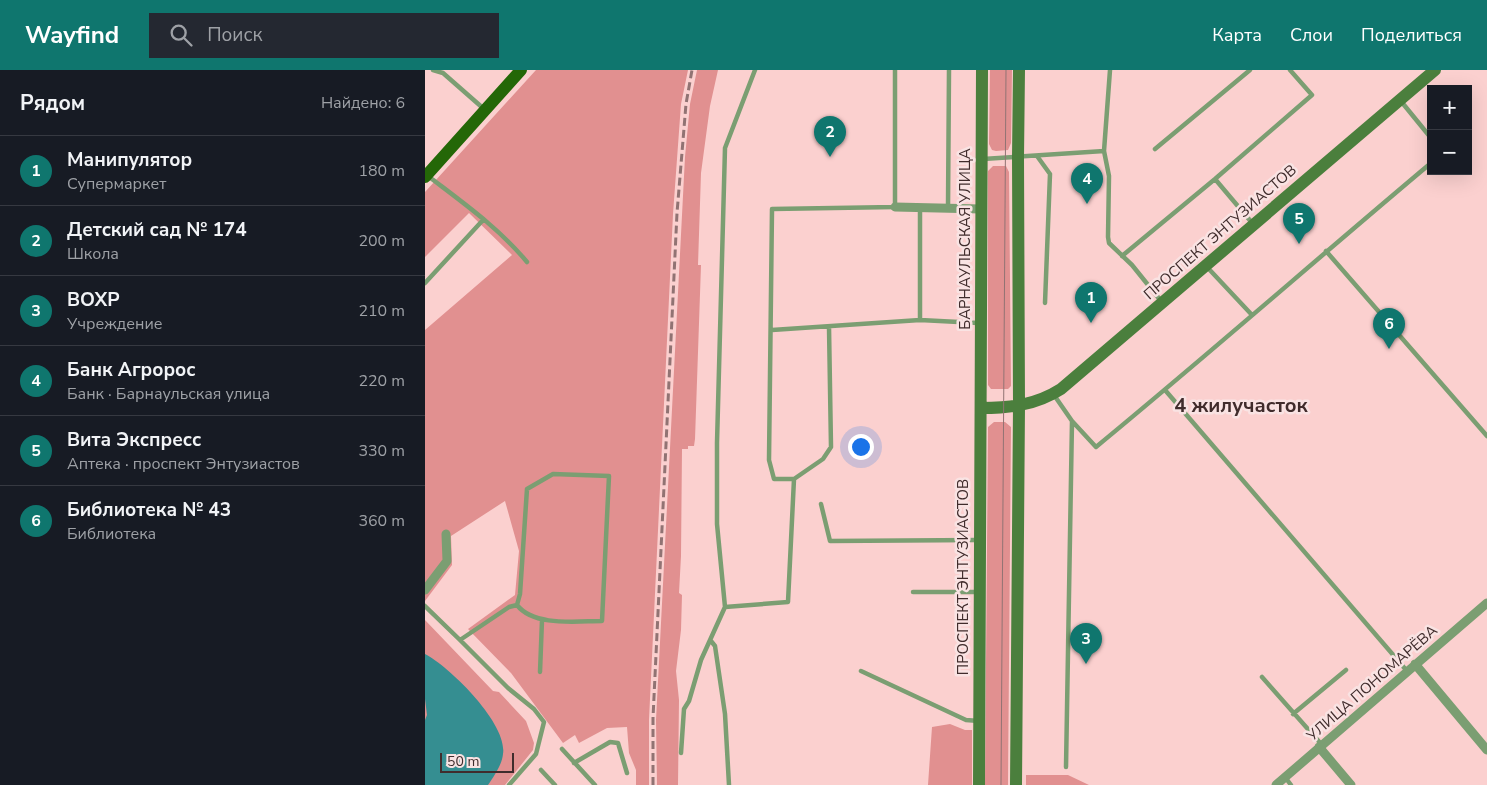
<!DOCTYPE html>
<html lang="ru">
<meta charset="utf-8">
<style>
:root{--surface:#171b24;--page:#242831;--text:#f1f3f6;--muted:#9ea1a6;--line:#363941;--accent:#0f766e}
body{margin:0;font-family:"Nunito Sans",sans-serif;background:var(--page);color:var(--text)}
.controls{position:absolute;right:15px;top:15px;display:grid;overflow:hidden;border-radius:0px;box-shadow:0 5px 20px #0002}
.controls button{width:45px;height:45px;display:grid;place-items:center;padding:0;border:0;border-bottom:1px solid var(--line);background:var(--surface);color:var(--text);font:25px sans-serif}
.scale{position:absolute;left:15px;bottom:12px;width:74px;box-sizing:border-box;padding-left:5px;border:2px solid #402c2c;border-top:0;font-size:14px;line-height:18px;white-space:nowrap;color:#402c2c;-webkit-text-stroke:4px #f9e3e3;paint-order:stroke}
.you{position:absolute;left:435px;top:376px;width:18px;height:18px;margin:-12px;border:4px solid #fff;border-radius:50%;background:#1a73e8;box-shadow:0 0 0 8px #1a73e833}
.badge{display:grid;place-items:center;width:32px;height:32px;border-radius:50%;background:var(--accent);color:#fff;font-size:16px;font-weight:700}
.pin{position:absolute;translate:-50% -41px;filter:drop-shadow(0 1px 2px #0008)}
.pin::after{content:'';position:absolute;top:26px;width:18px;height:15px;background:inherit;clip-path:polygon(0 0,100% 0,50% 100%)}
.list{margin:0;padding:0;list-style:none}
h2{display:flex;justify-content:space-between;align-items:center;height:65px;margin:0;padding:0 20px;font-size:21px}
h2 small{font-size:16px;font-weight:400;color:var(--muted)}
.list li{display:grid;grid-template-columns:32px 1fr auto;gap:15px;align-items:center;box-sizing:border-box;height:70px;padding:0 20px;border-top:1px solid var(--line)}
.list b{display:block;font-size:19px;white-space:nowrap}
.list p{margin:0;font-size:16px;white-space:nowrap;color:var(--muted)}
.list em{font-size:16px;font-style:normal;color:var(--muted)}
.icon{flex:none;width:28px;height:28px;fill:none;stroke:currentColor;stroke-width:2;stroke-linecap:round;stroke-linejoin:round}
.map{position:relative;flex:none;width:1062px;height:715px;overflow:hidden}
header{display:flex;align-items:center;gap:30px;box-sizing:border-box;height:70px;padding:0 25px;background:var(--accent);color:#fff}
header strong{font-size:24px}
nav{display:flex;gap:28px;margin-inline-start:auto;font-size:18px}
.search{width:350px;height:45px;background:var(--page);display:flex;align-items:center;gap:12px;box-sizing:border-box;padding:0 18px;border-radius:0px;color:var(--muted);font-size:19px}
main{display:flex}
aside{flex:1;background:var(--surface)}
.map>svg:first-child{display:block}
.green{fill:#e19090}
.water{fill:#358e91}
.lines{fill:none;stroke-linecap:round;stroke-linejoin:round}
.lane{stroke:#7b9e72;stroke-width:4.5}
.street{stroke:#7b9e72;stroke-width:9}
.secondary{stroke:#4b7f3d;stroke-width:12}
.primary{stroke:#246707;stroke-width:12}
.tram{stroke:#917373;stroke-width:1}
.rail{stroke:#917373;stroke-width:3;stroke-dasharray:8 4;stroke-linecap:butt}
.labels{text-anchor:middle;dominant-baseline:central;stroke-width:5;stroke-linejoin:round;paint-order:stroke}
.street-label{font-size:15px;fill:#402c2c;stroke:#f9e3e3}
.district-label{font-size:20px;font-weight:bold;fill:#402c2c;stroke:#f9e3e3}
</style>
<header>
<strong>Wayfind</strong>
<div class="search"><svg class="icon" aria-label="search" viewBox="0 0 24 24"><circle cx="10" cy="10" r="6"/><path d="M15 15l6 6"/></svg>Поиск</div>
<nav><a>Карта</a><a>Слои</a><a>Поделиться</a></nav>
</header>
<main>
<aside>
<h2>Рядом<small>Найдено: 6</small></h2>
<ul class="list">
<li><span class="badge">1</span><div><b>Манипулятор</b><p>Супермаркет</p></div><em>180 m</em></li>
<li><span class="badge">2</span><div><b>Детский сад № 174</b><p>Школа</p></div><em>200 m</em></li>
<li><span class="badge">3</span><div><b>ВОХР</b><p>Учреждение</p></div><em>210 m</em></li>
<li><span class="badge">4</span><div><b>Банк Агророс</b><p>Банк · Барнаульская улица</p></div><em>220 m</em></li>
<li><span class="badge">5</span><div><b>Вита Экспресс</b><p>Аптека · проспект Энтузиастов</p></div><em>330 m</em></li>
<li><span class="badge">6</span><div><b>Библиотека № 43</b><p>Библиотека</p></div><em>360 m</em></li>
</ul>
</aside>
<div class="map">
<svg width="1062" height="715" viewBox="0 0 1062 715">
<rect width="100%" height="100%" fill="#fbd0cf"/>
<!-- green -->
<path class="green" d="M111,0H263L256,34L248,144L224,650V715H211V700L204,683L202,657L182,658L154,673L150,665L138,673L86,603L43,559L90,525L94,481L80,431L26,466L27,495L0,531V260L87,185L44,143L0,187V122Z
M272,0H293L285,36L276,103L273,195H276L270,369L269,376H263V379H257L256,486L254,523L257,525L256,560L251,601L254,630L253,715H232L231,650L260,87L265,34Z
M565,0H587L586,73L583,80L571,81L567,80L564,74Z
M568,96H581L584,102L586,316L583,319H566L563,315V101Z
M569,352H580L586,357L583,715H560L563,357Z
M0,550L68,621L74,622L101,651L109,673L108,680L80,715H0Z
M525,654L540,660H547V715H503L507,657Z
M601,705H643L664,715H601Z"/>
<!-- water -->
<path class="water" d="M0,584C25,597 83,654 78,684C77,695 69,706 63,715H0V650L2,645L0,629Z"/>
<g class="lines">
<!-- lane -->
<path class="lane" d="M8,0L18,3L59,39
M975,30L1006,68
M730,79L825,0
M679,81L685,0
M612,86L625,104L620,233
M558,89L679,81L684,106L683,167L684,173L707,195L736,231
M3,106C37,132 74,158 102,192
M790,109L828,154
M523,138L524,0
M901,181L1062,366
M697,186L790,109L887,25L865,0
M782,197L827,245
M0,213L58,150
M495,250L553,253
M347,260L495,250V138
M740,320L982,601
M629,325L647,351L641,697
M647,351L671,377C784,284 894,187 1006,93
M128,404L184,406L177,551C152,551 109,557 92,535L95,524L102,419Z
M369,409L398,389L406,377L404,257
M396,434L405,471L553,470
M488,522H554
M0,536L35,570L84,537L92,535
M300,537L363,532L369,409H349L344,390L347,139L470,137V0
M35,570L83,618L109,639L119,652L111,684L84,715
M286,571L290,576L300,644L304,715
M436,601L541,650L554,651
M115,602L117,550
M837,607L897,675
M868,644L921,600
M137,679L170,715
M256,683L259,639L264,631L276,590L300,537L292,454V373L300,78L330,0
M149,693L185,672L193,673L202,703
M116,700L130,715
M860,707L866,715"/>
<!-- street -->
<path class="street" d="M470,137L556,139
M0,520L22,491L21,464
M990,594L1062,680
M894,677L926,715
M851,715L1062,533"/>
<!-- secondary -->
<path class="secondary" d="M556,338C585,338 611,335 636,319L1010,0
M554,715L557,0
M591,715L594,336L593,87L594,0"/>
<!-- primary -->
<path class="primary" d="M0,107L96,0"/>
<!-- tram -->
<path class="tram" d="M576,715L581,0"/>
<!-- rail -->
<path class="rail" d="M228,715V648L252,143L261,34L267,0"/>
</g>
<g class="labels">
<!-- street labels -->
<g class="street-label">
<text transform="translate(795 162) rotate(-41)">ПРОСПЕКТ ЭНТУЗИАСТОВ</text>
<text transform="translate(540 169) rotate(-90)">БАРНАУЛЬСКАЯ УЛИЦА</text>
<text transform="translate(538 507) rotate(-90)">ПРОСПЕКТ ЭНТУЗИАСТОВ</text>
<text transform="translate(947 613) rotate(-41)">УЛИЦА ПОНОМАРЁВА</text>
</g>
<!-- district labels -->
<g class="district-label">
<text x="816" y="335">4 жилучасток</text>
</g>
</g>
</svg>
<div class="controls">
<button>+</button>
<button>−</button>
</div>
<div class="scale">50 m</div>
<div class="you"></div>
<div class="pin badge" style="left:666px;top:253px">1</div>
<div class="pin badge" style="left:405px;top:87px">2</div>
<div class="pin badge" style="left:661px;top:594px">3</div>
<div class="pin badge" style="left:662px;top:134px">4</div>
<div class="pin badge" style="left:874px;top:174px">5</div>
<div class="pin badge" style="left:964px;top:279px">6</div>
</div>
</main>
